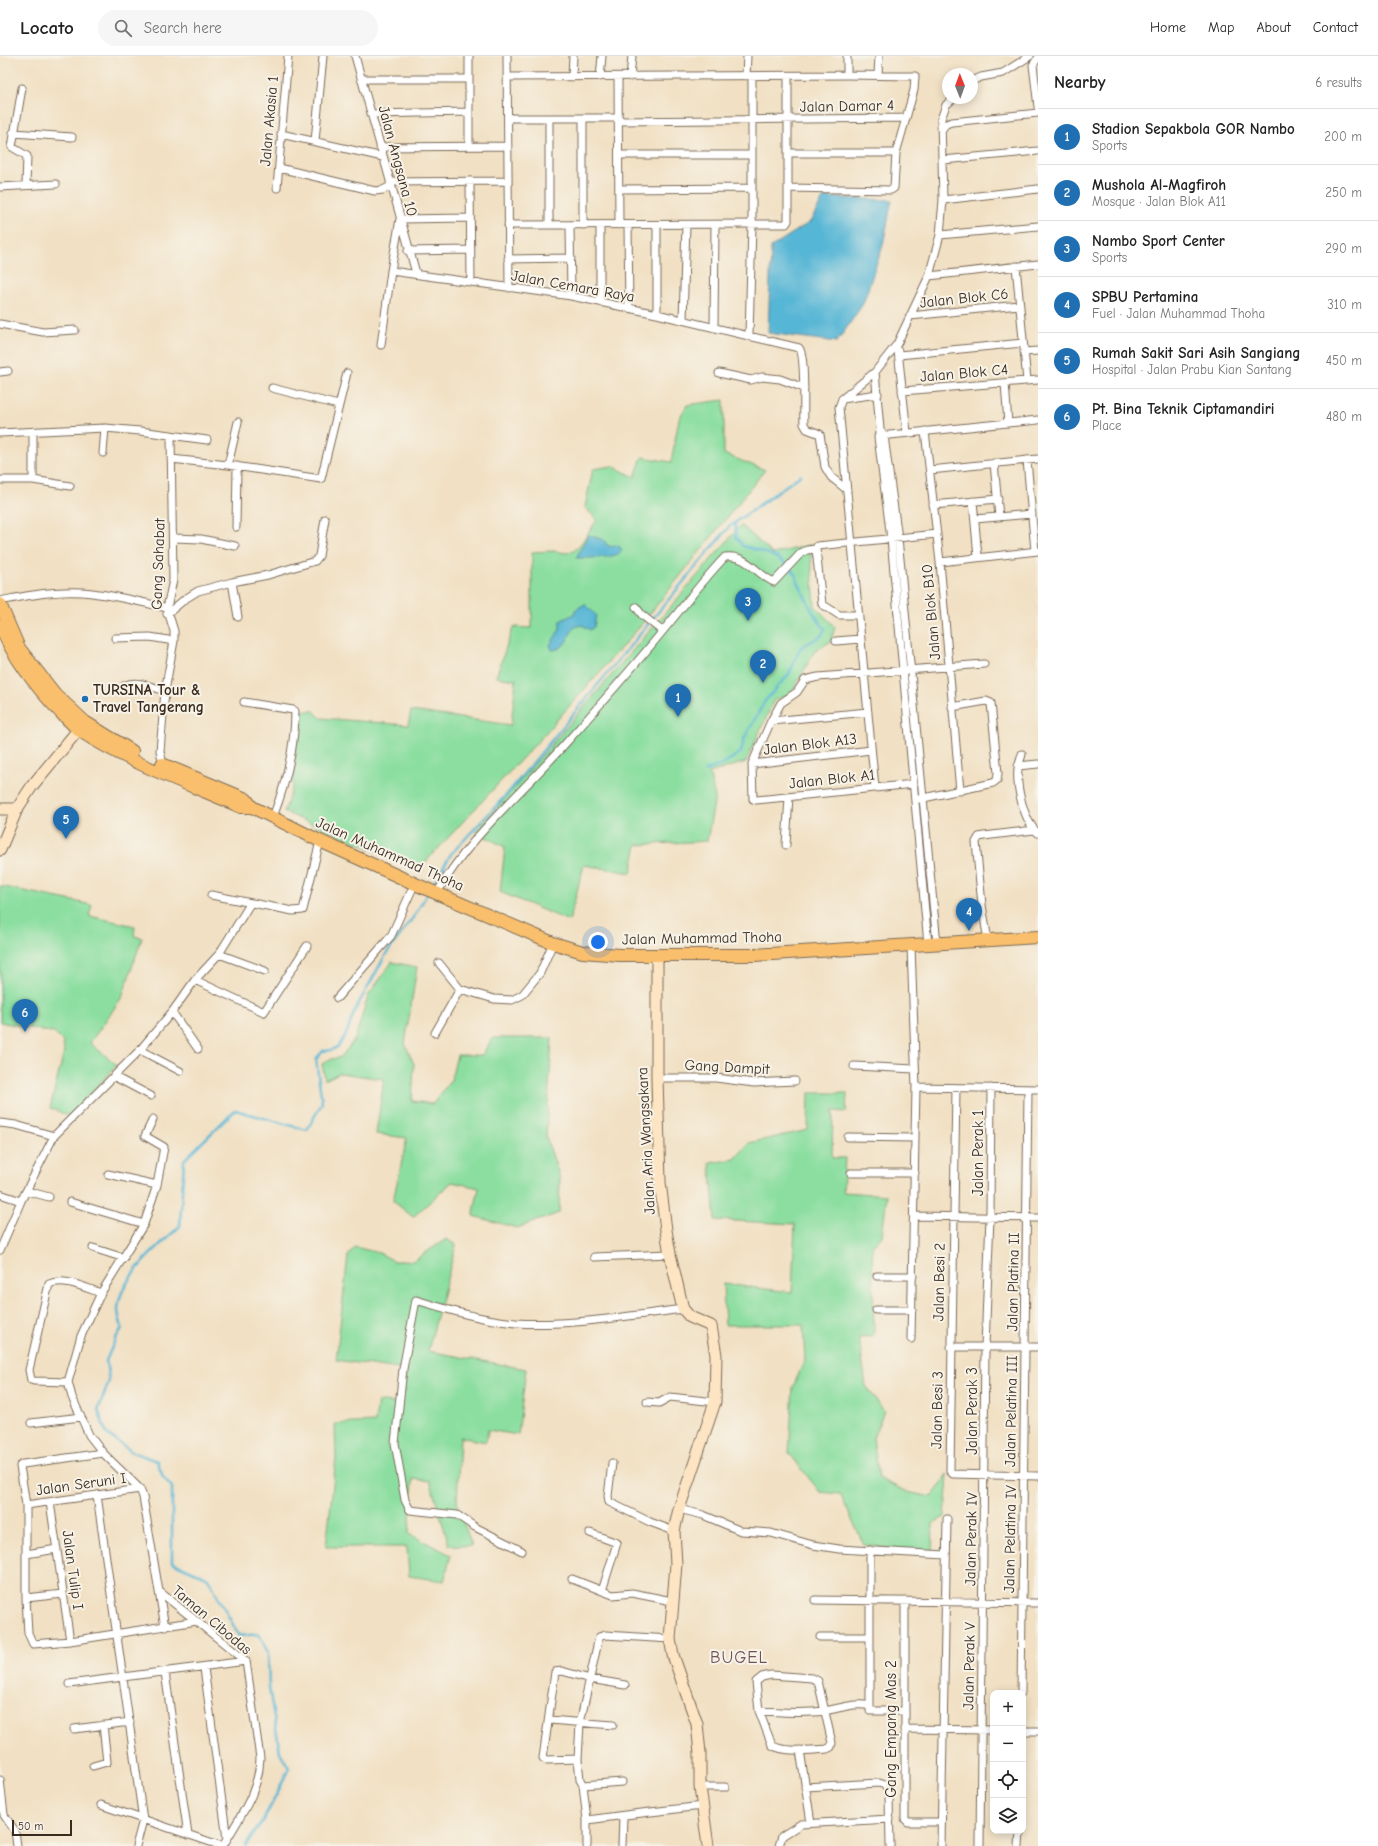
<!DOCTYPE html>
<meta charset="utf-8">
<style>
:root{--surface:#fff;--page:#f6f6f6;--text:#222;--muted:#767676;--line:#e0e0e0;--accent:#1f6fb2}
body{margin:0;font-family:"Comic Neue",sans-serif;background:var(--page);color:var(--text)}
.controls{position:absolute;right:12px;bottom:12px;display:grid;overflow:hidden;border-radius:8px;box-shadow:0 2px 10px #0003}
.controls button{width:36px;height:36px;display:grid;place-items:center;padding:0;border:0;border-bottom:1px solid var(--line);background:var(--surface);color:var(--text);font:20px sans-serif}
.compass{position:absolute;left:942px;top:12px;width:36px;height:36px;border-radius:50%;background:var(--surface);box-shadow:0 2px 10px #0003;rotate:359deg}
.scale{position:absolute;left:12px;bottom:10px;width:60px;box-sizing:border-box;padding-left:4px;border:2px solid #3b2a1e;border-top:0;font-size:11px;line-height:14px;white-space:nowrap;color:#3b2a1e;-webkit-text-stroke:3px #f7f3e8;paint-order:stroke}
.you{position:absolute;left:598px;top:886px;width:14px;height:14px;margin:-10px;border:3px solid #fff;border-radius:50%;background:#1a73e8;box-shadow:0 0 0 6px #1a73e833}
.badge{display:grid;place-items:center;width:26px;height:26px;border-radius:50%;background:var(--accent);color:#fff;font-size:13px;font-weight:700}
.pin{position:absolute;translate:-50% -33px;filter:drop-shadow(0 1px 2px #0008)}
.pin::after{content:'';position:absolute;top:21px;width:14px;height:12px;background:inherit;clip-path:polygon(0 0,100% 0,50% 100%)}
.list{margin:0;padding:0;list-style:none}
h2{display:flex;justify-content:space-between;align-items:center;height:52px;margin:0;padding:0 16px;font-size:17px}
h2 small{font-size:13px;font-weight:400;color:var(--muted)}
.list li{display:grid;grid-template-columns:26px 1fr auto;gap:12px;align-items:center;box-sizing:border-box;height:56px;padding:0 16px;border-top:1px solid var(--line)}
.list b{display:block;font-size:15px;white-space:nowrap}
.list p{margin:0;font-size:13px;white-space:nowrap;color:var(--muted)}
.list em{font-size:13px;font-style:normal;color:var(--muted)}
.icon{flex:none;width:22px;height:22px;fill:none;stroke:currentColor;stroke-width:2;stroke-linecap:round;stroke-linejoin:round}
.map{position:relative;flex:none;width:1038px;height:1790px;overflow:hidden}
header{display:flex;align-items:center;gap:24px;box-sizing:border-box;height:56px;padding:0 20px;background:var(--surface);border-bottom:1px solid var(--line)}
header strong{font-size:19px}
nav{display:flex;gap:22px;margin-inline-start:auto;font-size:14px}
.search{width:280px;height:36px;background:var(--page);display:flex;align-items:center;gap:10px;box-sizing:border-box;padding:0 14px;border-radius:22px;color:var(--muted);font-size:15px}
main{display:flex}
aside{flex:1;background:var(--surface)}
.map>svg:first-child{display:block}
.green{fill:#8bdea0;stroke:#63845f}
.water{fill:#56b6d5;stroke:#48707a}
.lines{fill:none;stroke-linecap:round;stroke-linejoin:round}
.stream{stroke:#56b6d5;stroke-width:2.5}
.street-casing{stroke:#7b6a58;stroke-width:9}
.secondary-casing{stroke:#7b6a58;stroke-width:13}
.primary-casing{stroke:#7b6a58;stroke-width:14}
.street{stroke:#fff;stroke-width:7}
.secondary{stroke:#fde5c4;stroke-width:11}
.primary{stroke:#f9bf6c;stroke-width:12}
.poi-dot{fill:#1f6fb2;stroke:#f7f3e8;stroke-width:1.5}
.labels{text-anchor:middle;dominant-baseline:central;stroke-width:4;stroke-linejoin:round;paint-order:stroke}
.street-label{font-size:15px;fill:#3b2a1e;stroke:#f7f3e8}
.poi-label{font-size:15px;font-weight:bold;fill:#3b2a1e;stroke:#f7f3e8;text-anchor:start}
.quarter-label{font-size:17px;letter-spacing:1px;fill:#72525a;stroke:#f7f3e8}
</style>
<header>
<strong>Locato</strong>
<div class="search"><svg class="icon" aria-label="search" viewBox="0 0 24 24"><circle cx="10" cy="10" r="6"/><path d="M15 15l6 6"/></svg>Search here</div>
<nav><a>Home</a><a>Map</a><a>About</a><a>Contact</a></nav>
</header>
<main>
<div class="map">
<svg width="1038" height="1790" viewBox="0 0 1038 1790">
<rect width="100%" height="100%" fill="#f7f3e8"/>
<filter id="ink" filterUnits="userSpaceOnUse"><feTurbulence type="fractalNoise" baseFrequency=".025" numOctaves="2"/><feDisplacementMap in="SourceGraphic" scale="8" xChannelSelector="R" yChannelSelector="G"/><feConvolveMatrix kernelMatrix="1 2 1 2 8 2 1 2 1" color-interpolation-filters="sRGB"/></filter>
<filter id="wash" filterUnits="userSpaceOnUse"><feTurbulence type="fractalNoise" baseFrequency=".012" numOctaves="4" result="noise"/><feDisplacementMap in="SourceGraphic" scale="16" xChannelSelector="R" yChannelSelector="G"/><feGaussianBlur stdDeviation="0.9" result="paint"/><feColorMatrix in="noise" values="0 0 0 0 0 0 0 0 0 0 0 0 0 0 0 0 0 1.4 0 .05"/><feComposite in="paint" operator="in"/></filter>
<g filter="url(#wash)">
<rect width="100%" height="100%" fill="#f1e0c3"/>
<!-- green -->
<path class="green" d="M724,344V398L765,414L637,574L540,683L419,813L284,756L293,730L299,655H314L321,662L408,669L411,655L511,669L516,624L496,621L513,571L532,572V496L553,495L567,497L578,492L597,464L585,451L593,413L612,410L635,421L642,401L671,406L679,363L687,349Z
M741,469L773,498L810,489L815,550L835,571L831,585L814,596L791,638L774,644L746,706L709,717L715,741L707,785L637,789L631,817L584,809L569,865L500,836L505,791L476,776Z
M0,830L92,849L89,860L135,870L134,880L142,882L122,941L90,987L117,1009L69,1060L50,1052L64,996L63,986L54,977L0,966Z
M392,906L417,911L405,988L414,1008L412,1045L433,1048L451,1024L457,999H482L493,982H552L546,1081L560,1122L559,1157L517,1172L473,1160L479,1132L452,1126L413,1161L393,1145L407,1082L376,1078L384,1023L339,1017L325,1024L322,1008L332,1003L341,1001L355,983L368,940Z
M809,1037H847L846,1056L833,1055L832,1102H845L843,1136L887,1139L882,1180L872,1191L874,1279L859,1282L866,1330L884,1355L873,1382L879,1422L907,1436L932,1441L948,1418L945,1461L933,1467L932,1497L864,1489L840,1438L820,1436L789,1397L793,1331L805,1304L803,1269H725L723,1228L792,1236L795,1168L715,1164L710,1107L735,1103L749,1087L808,1074Z
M446,1183L456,1189L428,1295L526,1313L518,1379L488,1374L486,1386L460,1381L457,1448L472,1490L449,1489L430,1425L413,1423L409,1478L451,1499L444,1525L409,1520L407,1491H326L336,1402L335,1368L375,1366L378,1345L401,1348L406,1314L336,1304L348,1200L355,1191L379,1197L394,1205H413Z"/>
<!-- water -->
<path class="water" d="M824,141L892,144L883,189L863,248L837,286L768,277L771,191L810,166Z
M588,479L604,484L607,489L612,491L617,489L620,491L622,495C616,503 586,502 576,502Z
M585,548L596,559L594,571L590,574L582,569L575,571C567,579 568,593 552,594L550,589L560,573V565L574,558L575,554Z"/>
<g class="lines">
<!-- stream -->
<path class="stream" d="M705,715L725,707L741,696L744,683L765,645L789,618L801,591L821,580L825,573C813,560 807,544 799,528C797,524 795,517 792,514C781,500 759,494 743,490L736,481L735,467
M431,832L451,798L507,738L729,471L801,419
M245,1790C264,1766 277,1739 289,1712L280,1696L269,1632L268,1597L259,1578L239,1580L208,1522L172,1506V1431L163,1421L157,1405L132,1396L107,1378L98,1354L109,1325L106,1305L115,1284L122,1272C121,1267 118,1260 118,1254C118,1223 159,1190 180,1170L184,1104L235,1054L307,1074L322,1047L316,1003L323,995L332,994L339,990L347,976L355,954L386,898L415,859L427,838"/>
</g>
</g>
<g filter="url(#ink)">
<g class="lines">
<!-- street casing -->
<g class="street-casing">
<path id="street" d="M355,0L416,217
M469,0V90
M507,0L509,232
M847,0V19
M1038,2L1033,9L1038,51
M878,19L879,0
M746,20L747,0
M507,21L847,19L915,20L914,34L896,97L894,132L891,134L789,132
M572,21L573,0
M600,21L602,0
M618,21L619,169
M630,21L632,0
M361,23H469
M972,25L981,21L1003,17L1030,0
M22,32L12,91L27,100L26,129
M371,58L469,56
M508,62H618
M618,65L906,62
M942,73L946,68L952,66L1038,57
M13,77L72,81
M281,78L383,101
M315,85L323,0
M380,91L508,90
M788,97H896
M619,99H752
M943,104L1038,95
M279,112L375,135L383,134L391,130
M470,125L471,226
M390,126L508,125
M0,131L56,128
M277,132L288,0
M619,133L752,132
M943,144L1038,133
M470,162L400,163L391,215L571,240L657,258L799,292C806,299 803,355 804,368L807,373L820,378L825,411L831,421L847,434
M508,169L786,168L788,165V20
M549,169V62
M570,169L571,240
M583,169V62
M628,169L629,252
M940,179L1038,170
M408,195L470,194
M508,203L571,202
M1016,210L1027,325
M929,220L1038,208
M600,246V169
M657,258V169
M910,260L1019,249
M683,264L686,169
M0,268L43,276L75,274
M714,272L715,169
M749,280L752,169V20
M381,289L391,215
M898,295L907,377
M1024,296L1038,295
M899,299L1023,287
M0,316L8,315
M875,316L880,373
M719,317L751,324L762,321L780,323L804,332
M1005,327L1008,367
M272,332L338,349
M902,335L1038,324
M842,343L878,338
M925,375L940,506L960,735
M0,377L105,372L140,375L207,384
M880,380L1038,364
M103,397L105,372
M171,403L228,409L321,423L347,317
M1027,404L1035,495
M994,407L999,461
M228,409L238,366
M930,414L1038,403
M0,424H33L70,430
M33,424V376
M973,445L978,501
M933,449L998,443
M975,463L1032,458
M236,471L237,410
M173,482L201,483L235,490
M816,493L822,548L839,559H859
M940,506L1038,495
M232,526L238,561
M0,545C30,539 61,533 92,537C117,540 142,546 167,552
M636,551L642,559L662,575
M167,558L185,543L198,535L232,526L268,519L315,505L319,500L325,463
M115,582L150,581L174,585
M836,585L861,583
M124,630C137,623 152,631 165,635
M244,646L293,654L295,655C295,692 286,727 273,761
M771,665L868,656
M1022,698C1021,704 1018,708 1018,713C1016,731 1024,766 1038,777
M163,708L160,695L165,635L174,585V575L167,552L173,524L171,379
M752,708L871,694
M1018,710L1038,708
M914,728L756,744L753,743L752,708L771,665L781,647L797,636L805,624L818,621L984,608
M875,732L839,351L842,343L875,316L897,288L929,220L940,179L943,144L941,63L946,49L954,42
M919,743L993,727L997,724L998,717L991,647L986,645L952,651
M786,789L789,741
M437,837C470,779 521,738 565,688C598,651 631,614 662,576C683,551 702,525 725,501C748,498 755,518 774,526L801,497L807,494L816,493L817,490L937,478
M211,839L293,855L303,854L320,785
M988,885L982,849L976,786L979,781L984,780L1034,774
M928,888L891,483L878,381L880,373L884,380L898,482L937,888
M911,890L916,1031L911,1283
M219,898L265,915
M439,907L460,933L494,943L512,944L522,939L540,917L553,887
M195,924L264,956L307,890
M337,942L391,880L415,827
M172,956L198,993
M435,977L460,933
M140,994L180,1015
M854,1010L915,1013
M115,1021L151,1040
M657,1022H716L754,1027L795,1025
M916,1031L1038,1033
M956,1032L950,1415L953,1418L1038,1420
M153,1063L145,1080L164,1091L157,1129L144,1168L101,1237L81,1280L68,1326L72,1341L89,1379L103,1397L140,1433L143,1441L165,1571
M0,1067L16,1069L54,1080
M848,1081L915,1082
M851,1117H915
M108,1118L157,1129
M27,1135L49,1141
M0,1138L21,1145
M70,1146L144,1168
M915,1160L1038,1162
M93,1192L124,1202
M0,1194L21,1145L54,1080L140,994L172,956L195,924L219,898L250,848
M594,1201L670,1198
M877,1220H913
M876,1254H912
M951,1291H1038
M68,1326L34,1325L31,1324L29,1314L49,1228C64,1221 86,1232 101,1237
M647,1346L659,1347L670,1341L715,1346
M31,1367L81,1361
M103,1397L23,1408L20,1410L26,1449V1542L28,1577L33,1588L70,1585L197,1565
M612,1407L608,1440L609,1446L650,1466L674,1475
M97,1439L143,1764L136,1790
M50,1446L70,1585
M26,1449L140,1433
M679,1453L703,1459L741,1475L771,1477L813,1489L839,1493L946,1499
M590,1477L617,1487L602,1535
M870,1494V1655H904
M522,1495L475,1471L457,1459L410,1454L405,1444L395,1387L403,1313L416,1244C449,1254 482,1264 516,1267C571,1270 628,1260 683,1253
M26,1498L57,1493
M572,1523L613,1539L632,1537L672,1545
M160,1536L246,1605L260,1702C259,1737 240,1760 223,1790
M26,1542L63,1538
M815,1544L1038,1547
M905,1545V1763L908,1766H941
M820,1581H869
M204,1612L227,1783
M165,1616L188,1779
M771,1619L812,1622L818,1625L832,1687L831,1691L827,1693C814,1694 782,1697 772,1689L759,1655L756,1626L762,1621Z
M69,1628L246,1605
M1021,1637L1028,1033
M759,1655C781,1656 803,1658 824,1655C839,1653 854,1646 870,1650
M549,1664L613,1669
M74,1673L130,1666
M904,1673L993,1674
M1023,1675H1038
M800,1694L811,1767
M578,1703L546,1704L543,1702L555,1616L562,1615L590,1623L625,1629
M93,1710L107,1706L103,1669
M0,1724L4,1759L15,1775L17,1790
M583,1729L622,1726
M700,1731H725
M805,1731L879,1727L885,1729L889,1739L890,1790
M101,1749L222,1790
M587,1764C626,1759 664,1754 703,1750
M587,1790V1764L583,1729L580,1724L578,1703L580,1667L599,1581L605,1579L670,1583
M622,1790L623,1760
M779,1790L782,1780L801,1768L890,1763
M941,1790L947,1463
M980,1790L985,1291L990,1161L991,1032
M1019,1790L1020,1775"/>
</g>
<!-- secondary casing -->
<g class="secondary-casing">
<path id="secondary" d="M0,753H17
M0,794L17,753L32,730L78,674
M657,900V1022L660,1126L666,1174L670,1198L683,1253L690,1261L711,1270L716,1299L715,1346L679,1453L674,1475L676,1508L670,1583L673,1599L697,1668L700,1697V1731L708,1790"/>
</g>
<!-- primary casing -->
<g class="primary-casing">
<path id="primary" d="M0,548L19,592L55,638L85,666L132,695
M0,569C13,602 37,632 62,658C68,663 73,670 80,675C129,707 187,727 241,751H252L320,785L422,831L553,887L583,896L620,899H755L1038,881
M162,708L246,743L252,751"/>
</g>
<!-- street -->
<use href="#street" class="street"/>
<!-- secondary -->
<use href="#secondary" class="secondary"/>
<!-- primary -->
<use href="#primary" class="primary"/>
</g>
</g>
<!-- markers -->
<circle class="poi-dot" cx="85" cy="643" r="4"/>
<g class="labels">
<!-- street labels -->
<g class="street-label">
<text transform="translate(847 50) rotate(-1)">Jalan Damar 4</text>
<text transform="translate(269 65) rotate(-85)">Jalan Akasia 1</text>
<text transform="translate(398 105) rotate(75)">Jalan Angsana 10</text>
<text transform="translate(573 230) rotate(10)">Jalan Cemara Raya</text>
<text transform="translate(964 242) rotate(-6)">Jalan Blok C6</text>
<text transform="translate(964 317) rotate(-5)">Jalan Blok C4</text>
<text transform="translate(158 508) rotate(-88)">Gang Sahabat</text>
<text transform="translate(931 556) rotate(-95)">Jalan Blok B10</text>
<text transform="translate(810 688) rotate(-7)">Jalan Blok A13</text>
<text transform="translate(832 723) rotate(-6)">Jalan Blok A1</text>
<text transform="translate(390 798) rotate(24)">Jalan Muhammad Thoha</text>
<text transform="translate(702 882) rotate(-1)">Jalan Muhammad Thoha</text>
<text transform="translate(727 1011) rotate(3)">Gang Dampit</text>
<text transform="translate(646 1085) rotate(-93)">Jalan Aria Wangsakara</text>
<text transform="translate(978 1097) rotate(-90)">Jalan Perak 1</text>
<text transform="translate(939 1226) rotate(-89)">Jalan Besi 2</text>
<text transform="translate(1013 1226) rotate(-89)">Jalan Platina II</text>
<text transform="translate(937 1354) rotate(-89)">Jalan Besi 3</text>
<text transform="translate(972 1355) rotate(-90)">Jalan Perak 3</text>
<text transform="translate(1011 1355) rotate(-89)">Jalan Pelatina III</text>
<text transform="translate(81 1428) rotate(-8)">Jalan Seruni I</text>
<text transform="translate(971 1483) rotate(-89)">Jalan Perak IV</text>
<text transform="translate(1010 1483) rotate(-89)">Jalan Pelatina IV</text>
<text transform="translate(73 1514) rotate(82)">Jalan Tulip I</text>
<text transform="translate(212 1564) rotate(40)">Taman Cibodas</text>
<text transform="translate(969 1610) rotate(-89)">Jalan Perak V</text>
<text transform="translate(891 1673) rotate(-90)">Gang Empang Mas 2</text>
</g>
<!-- poi labels -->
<g class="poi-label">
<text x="93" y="634">TURSINA Tour &amp;<tspan x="93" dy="17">Travel Tangerang</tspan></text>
</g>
<!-- quarter labels -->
<g class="quarter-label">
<text x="739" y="1601">BUGEL</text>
</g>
</g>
</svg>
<div class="controls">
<button>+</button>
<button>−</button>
<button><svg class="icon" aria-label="locate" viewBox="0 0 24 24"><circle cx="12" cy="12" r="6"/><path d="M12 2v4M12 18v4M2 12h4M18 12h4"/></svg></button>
<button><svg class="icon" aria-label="layers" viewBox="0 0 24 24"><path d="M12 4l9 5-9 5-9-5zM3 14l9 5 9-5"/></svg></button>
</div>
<svg class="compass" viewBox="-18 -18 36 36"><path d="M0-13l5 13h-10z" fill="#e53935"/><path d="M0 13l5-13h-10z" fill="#767676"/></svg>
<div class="scale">50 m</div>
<div class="you"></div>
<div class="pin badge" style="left:678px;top:661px">1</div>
<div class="pin badge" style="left:763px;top:627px">2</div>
<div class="pin badge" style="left:748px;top:565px">3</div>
<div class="pin badge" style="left:969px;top:875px">4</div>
<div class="pin badge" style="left:66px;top:783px">5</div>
<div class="pin badge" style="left:25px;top:976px">6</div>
</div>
<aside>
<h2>Nearby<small>6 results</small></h2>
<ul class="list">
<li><span class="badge">1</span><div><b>Stadion Sepakbola GOR Nambo</b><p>Sports</p></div><em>200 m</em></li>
<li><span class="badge">2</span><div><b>Mushola Al-Magfiroh</b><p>Mosque · Jalan Blok A11</p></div><em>250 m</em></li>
<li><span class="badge">3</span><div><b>Nambo Sport Center</b><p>Sports</p></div><em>290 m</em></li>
<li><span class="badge">4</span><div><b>SPBU Pertamina</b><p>Fuel · Jalan Muhammad Thoha</p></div><em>310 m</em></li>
<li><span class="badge">5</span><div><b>Rumah Sakit Sari Asih Sangiang</b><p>Hospital · Jalan Prabu Kian Santang</p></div><em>450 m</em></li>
<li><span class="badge">6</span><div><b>Pt. Bina Teknik Ciptamandiri</b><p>Place</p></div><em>480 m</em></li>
</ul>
</aside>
</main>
